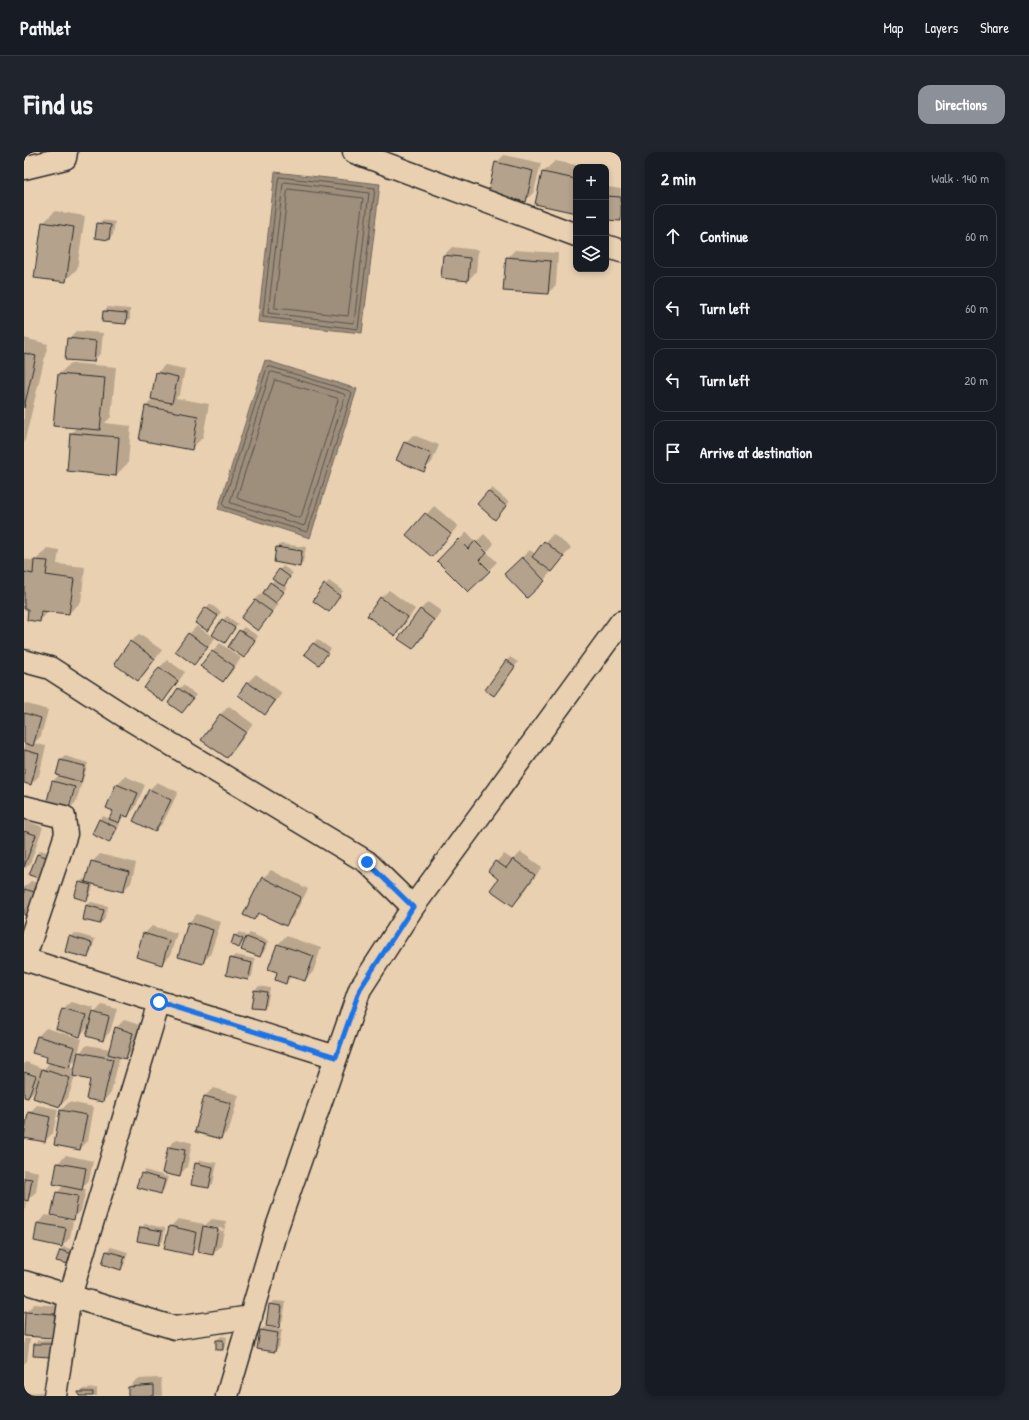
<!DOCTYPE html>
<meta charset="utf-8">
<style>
:root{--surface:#171b24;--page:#20242c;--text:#f1f3f6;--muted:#9ea1a6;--line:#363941;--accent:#8c9099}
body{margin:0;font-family:"Patrick Hand",sans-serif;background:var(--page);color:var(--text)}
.controls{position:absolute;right:12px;top:12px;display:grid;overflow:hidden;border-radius:8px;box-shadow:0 2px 6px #0003}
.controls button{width:36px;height:36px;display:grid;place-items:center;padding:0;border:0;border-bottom:1px solid var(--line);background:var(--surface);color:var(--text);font:20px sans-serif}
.stop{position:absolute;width:12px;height:12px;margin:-9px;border:3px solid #1a73e8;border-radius:50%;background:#fff}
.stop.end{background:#1a73e8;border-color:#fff;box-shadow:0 1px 4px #0008}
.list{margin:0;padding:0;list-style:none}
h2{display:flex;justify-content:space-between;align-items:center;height:52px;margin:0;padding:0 16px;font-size:17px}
h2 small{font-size:13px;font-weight:400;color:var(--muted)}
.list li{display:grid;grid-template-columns:26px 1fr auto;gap:12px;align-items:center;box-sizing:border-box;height:64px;margin:0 8px 8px;padding:0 8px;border:1px solid var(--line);border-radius:12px}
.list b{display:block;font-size:15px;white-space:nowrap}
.list em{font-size:13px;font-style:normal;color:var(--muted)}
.icon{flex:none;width:22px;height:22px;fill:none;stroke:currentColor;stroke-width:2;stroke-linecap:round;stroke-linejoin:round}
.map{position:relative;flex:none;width:597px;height:1244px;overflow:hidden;border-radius:12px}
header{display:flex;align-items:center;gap:24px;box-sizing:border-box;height:56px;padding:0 20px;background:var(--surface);border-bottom:1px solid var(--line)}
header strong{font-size:19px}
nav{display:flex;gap:22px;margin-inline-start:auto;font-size:14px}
.intro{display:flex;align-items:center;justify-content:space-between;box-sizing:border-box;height:96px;padding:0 24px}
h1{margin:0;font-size:28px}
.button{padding:10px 18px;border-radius:12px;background:var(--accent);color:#fff;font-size:14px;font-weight:700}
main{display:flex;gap:24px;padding:0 24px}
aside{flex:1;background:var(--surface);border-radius:12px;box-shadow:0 2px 6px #0003}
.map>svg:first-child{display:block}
.water{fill:#9e8e7c;stroke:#70665c}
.shadow{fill:#0003;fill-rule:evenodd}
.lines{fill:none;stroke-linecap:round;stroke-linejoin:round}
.shore{stroke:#59534b;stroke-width:1}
.building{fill:#b4a28c;stroke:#2b2b2b}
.minor-casing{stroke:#2b2b2b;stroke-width:25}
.minor{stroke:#e9d0b1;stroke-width:22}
.route{stroke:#1a73e8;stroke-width:5}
</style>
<header>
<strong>Pathlet</strong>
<nav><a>Map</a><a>Layers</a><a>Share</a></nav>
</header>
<div class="intro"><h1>Find us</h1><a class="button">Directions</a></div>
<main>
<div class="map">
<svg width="597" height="1244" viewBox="0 0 597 1244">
<rect width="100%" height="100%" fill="#e9d0b1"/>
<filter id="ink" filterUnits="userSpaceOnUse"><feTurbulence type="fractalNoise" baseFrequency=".025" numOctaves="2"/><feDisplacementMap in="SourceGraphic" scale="8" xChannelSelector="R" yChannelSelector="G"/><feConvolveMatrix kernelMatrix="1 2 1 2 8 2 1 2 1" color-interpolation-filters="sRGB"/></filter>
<g filter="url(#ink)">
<!-- water -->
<path class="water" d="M251,20L356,32L338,181L234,170Z
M241,208L333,237L286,386L194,357Z"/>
<!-- shadow -->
<path class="shadow" d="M480,3L517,11L510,40L502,48L472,11Z
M531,9L562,15H552V60L519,20Z
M584,35L597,37V68L582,67V38Z
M31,59L61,64L53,117L41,129L19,71Z
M78,68L91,70L89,83L85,87L74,72Z
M428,95L454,98L452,120L444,128L420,103Z
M491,98L534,101L532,133L524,141L483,106Z
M84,155L106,157V167L102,171L79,169L80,159Z
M52,179L79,181L77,201L69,209L44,187Z
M0,186L24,192L0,292Z
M47,211L92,215L87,265L81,271L107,274L104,311L92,323L44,318L47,281L53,275L35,222Z
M141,213L161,217L156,242L152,246L185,252L179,285L167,297L122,254L130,246L133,221Z
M389,283L415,293L408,310L400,318L381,291Z
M468,336L485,350L475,363L454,352Z
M410,354L434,374L408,404L384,383Z
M443,380L452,390L460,382L470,392L463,400L473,410L444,439L414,409Z
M529,382L547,396L520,428L489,414L506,398L511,402Z
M257,392L282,395L279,410L275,413L253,395Z
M23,396L35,398L33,412L61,415L57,450L45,461L25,459L16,469L5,456H0V407L11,409Z
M259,414L269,421L260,433L263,435L252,449L255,452L242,469L234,477L231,448L251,427L256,418Z
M305,429L319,439L308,455L301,433Z
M365,438L391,457L379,475L371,483L357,446Z
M404,450L417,459L397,488L389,496L396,458Z
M186,452L197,460L184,478L182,456Z
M203,464L214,472L201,490L199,468Z
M173,474L191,486L178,504L170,512L165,482Z
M220,475L234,484L223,501L216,479Z
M115,482L138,498L122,520L114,528L107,490Z
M293,487L307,497L295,512L281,502Z
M196,491L217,506L207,521L199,529L178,514L189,499Z
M486,505L494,510L474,539L483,509Z
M143,508L161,520L147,540L139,548L135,516Z
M232,522L258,541L249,553L241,561L215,543L224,530Z
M159,533L172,543L158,560L155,537Z
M0,551L24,558L17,584L10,591L22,594L15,624L7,632L0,630Z
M205,554L229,572L211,597L203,605L179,587L197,562Z
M41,604L64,611L52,650L44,658L23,652L29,629L35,623L33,622L37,608Z
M101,624L121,633L111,656L103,664L101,663L94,671L96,672L89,686L85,690L75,668L79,664L86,667L90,658L83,656L93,632Z
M133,630L154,640L139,671L131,679L125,638Z
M0,668L19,675L6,712L0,717Z
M17,698L31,703L24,723L13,702Z
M497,700L518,715L497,745L489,753L475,727L472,710L480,702L489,708Z
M76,702L112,711L107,731L99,739L70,731L66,744L62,748L56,731L59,727L63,728L68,710Z
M247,718L284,737L269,765L261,773L236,761L230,767L239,726Z
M7,729L25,734L0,762V735Z
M67,750L84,754L80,768L76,771L60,767L63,753Z
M173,762L197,770L186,803L178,811L165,770Z
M128,774L153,781L146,804L138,812L120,782Z
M215,780L222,783L220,787L226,781L244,789L240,800L236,804L222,788L215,794L211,784Z
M50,781L71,787L67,801L63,805L46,785Z
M262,784L297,796L289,820L281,828L268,824L261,831L255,820L254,792Z
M211,803L231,807L228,824L224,827L207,807Z
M235,834L246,836L243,853L239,856L228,855L231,838Z
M47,850L70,856L67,864L78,853L93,857L86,880L78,888L67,873L56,883L39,858Z
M100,868L116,873L109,898L101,906L96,904L87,941L79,949L67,927L51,924L44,946L36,954L13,936L4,945L0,944V912L2,910L20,917L26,910L24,904L10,900L14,884L22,876L58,887L54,902L63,893L86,897L92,876ZM54,905L52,917L45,915L48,912Z
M189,936L215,943L205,978L197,986L172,979L181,944Z
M45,950L70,955L64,989L56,997L37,958Z
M13,953L34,957L29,981L21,989L0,985L5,961Z
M153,987L168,991L163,1015L155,1023L144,995Z
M42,1003L69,1009L65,1029L58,1036L62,1037L57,1059L49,1067L33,1041L40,1033L30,1031L34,1011Z
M176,1008L193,1011L189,1032L185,1035L172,1012Z
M0,1017L15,1020L12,1040L3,1048L0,1047Z
M121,1018L144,1025L140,1037L137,1041L118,1022Z
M0,1049L2,1050L0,1062Z
M22,1063L49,1069L46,1086L38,1094L14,1071Z
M154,1067L180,1072L179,1075L188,1067L202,1069L197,1094L189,1102L176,1093L167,1102L146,1075ZM184,1074L200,1077L199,1079L184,1076Z
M121,1072L141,1076L139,1089L135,1092L117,1076Z
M40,1095L52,1098L49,1107L36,1098Z
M87,1095L104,1100L100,1113L96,1117L79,1112L83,1099Z
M250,1149L262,1150L258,1171L255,1174L246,1152Z
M10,1152L38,1154L29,1185L2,1160Z
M240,1175L258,1177L255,1195L251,1199L236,1179Z
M197,1184L203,1185L202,1193L199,1197L193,1188Z
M0,1187H6L3,1209L0,1212Z
M14,1188L31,1189L30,1200L11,1192Z
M137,1226L138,1244H105V1235L113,1227Z
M73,1236V1244H56L55,1241L59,1237Z
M21,1240V1244H0V1241Z"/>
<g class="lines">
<!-- shore -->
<path class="shore" d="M255,25L351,36L334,177L239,165Z
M261,30L345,41L330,171L244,161L259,32Z
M264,37L339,46L324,164L251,156Z
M244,214L326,239L328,241L284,379L283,380L201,355L199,353Z
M249,220L320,242L321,244L281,372L280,374L207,351L206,350L246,221Z
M251,228L313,246L314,248L277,365L276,366L215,347L213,346Z"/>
</g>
<!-- building -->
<path class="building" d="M471,10L509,19L502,50L464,41Z
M518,20L552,27V61L511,52Z
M582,44L597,45V69L582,68Z
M18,70L50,75L42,130L10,126Z
M73,71L87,73L85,88L71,86Z
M419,103L446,106L444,129L417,126Z
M482,105L527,109L524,142L479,139Z
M79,159L103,161L102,172L78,170Z
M43,186L72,189L70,210L41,208Z
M0,201L12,204L0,256Z
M132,220L154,225L148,251L127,247Z
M34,222L81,226L76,278L29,274Z
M121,254L174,264L168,298L115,288Z
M46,281L95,285L92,324L43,319Z
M380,290L408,302L400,320L372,308Z
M464,339L482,354L471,368L453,352Z
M401,361L427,382L408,405L382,383Z
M434,387L444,397L451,389L463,401L455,408L466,419L444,440L413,409Z
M520,389L540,405L528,420L508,405Z
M252,395L278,399L276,415L250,410Z
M498,405L521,429L503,446L480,422Z
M10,408L24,409L22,423L50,427L45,462L17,459L16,470L3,468L4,457H0V420L9,422Z
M255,417L266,425L260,434L248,427Z
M246,430L260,440L252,451L239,441Z
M300,432L316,444L305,460L289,449Z
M356,445L384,465L371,484L343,464Z
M231,448L248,460L234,479L217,466Z
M181,455L194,464L184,479L171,471Z
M396,457L410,468L389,497L374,487Z
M198,467L211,476L201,491L188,483Z
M215,478L231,488L220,506L204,495Z
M164,481L184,495L170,513L151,499Z
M106,489L131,507L114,529L90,512Z
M289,491L304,501L295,513L280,502Z
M188,499L210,514L199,530L176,514Z
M482,508L491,515L470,544L461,538Z
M135,515L154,529L139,550L120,536Z
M223,530L251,549L241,563L214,543Z
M154,536L169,547L158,561L144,551Z
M0,561L17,566L9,594L0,591Z
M196,562L222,580L203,606L177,588Z
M0,598L15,602L7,633L0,631Z
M36,608L61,614L57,630L32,623Z
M28,629L51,635L44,659L22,653Z
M92,632L114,641L104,665L98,663L95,671L85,667L89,659L82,656Z
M125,637L147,648L131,680L109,669Z
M75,667L93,676L85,691L68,682Z
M0,679L12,683L0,715Z
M13,702L28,707L21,728L5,723Z
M489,707L511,723L489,754L466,738L474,727L464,719L471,709L482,716Z
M67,709L105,719L99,740L61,730Z
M238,725L277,745L262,774L234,761L230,768L219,763Z
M55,730L67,733L63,749L50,745Z
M0,737L18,742L11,766L0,763Z
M62,753L80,758L76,772L59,768Z
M164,770L189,778L179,812L154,805Z
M119,781L145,789L138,813L112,805Z
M210,783L219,787L215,796L207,792Z
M45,784L68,791L64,806L41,800Z
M222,785L241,792L236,805L217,798Z
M253,792L290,804L281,829L264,824L262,832L251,828L253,820L244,817Z
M206,806L228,811L224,828L202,823Z
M230,838L243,840L240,857L227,856Z
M38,857L62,864L56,885L32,877Z
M69,860L85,865L79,889L62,884Z
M91,875L109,881L102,907L84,902Z
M13,884L51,895L45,916L22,910L23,905L8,901Z
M54,900L89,907L79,950L62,947L66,928L49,924Z
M18,917L46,926L36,955L9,946Z
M0,920L12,924L4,946L0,945Z
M180,944L207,951L197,987L171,980Z
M36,958L63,963L56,998L30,993Z
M4,960L26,965L21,990L0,986Z
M144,995L161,998L156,1025L138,1021Z
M33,1011L62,1016L58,1038L29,1032Z
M171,1011L189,1015L185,1036L167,1033Z
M117,1021L141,1028L137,1042L112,1035Z
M0,1026L8,1027L4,1049L0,1048Z
M32,1040L54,1044L50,1068L27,1063Z
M13,1071L42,1076L38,1095L10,1089Z
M145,1074L172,1080L168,1103L140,1097Z
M179,1074L194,1077L189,1103L174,1100Z
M116,1075L138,1079L135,1093L113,1089Z
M36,1098L49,1102L45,1112L32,1109Z
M82,1099L101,1104L97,1118L78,1112Z
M245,1152L258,1154L255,1176L242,1174Z
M1,1160L31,1162L29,1186L0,1184Z
M236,1178L254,1181L251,1200L233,1197Z
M192,1188H199V1198H192Z
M10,1192H27V1205L9,1204Z
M130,1233V1244H104V1235Z
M54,1240H69V1244H55Z"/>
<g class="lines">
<!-- minor casing -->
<g class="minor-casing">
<path id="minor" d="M330,0L552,83
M0,16L41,6L42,0
M582,94L597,99
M0,509L26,516L102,565L343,710L389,755
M0,655L40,665L42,682L0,807
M0,807L135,850L312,905
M0,1130L151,1176L227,1165
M31,1244L46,1144L135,850
M203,1244L253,1075L336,837L389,755L597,470"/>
</g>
<!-- minor -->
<use href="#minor" class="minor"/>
</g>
</g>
<g class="lines" filter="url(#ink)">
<!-- route -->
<path class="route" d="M135,850L312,905L336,837L389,755L343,710"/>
</g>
</svg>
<div class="controls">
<button>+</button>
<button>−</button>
<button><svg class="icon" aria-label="layers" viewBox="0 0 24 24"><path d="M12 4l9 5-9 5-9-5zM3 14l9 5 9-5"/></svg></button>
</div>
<div class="stop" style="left:135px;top:850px"></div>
<div class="stop end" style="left:343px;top:710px"></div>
</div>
<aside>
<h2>2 min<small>Walk · 140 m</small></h2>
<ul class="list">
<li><svg class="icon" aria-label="ahead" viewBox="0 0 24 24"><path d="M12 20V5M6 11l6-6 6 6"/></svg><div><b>Continue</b></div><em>60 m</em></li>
<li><svg class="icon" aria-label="left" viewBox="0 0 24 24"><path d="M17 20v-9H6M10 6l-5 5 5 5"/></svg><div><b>Turn left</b></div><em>60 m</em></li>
<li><svg class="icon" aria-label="left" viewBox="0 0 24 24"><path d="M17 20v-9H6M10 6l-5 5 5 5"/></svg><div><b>Turn left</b></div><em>20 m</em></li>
<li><svg class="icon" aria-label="arrive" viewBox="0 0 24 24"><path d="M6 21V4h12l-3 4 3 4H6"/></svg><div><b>Arrive at destination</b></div></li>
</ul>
</aside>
</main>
